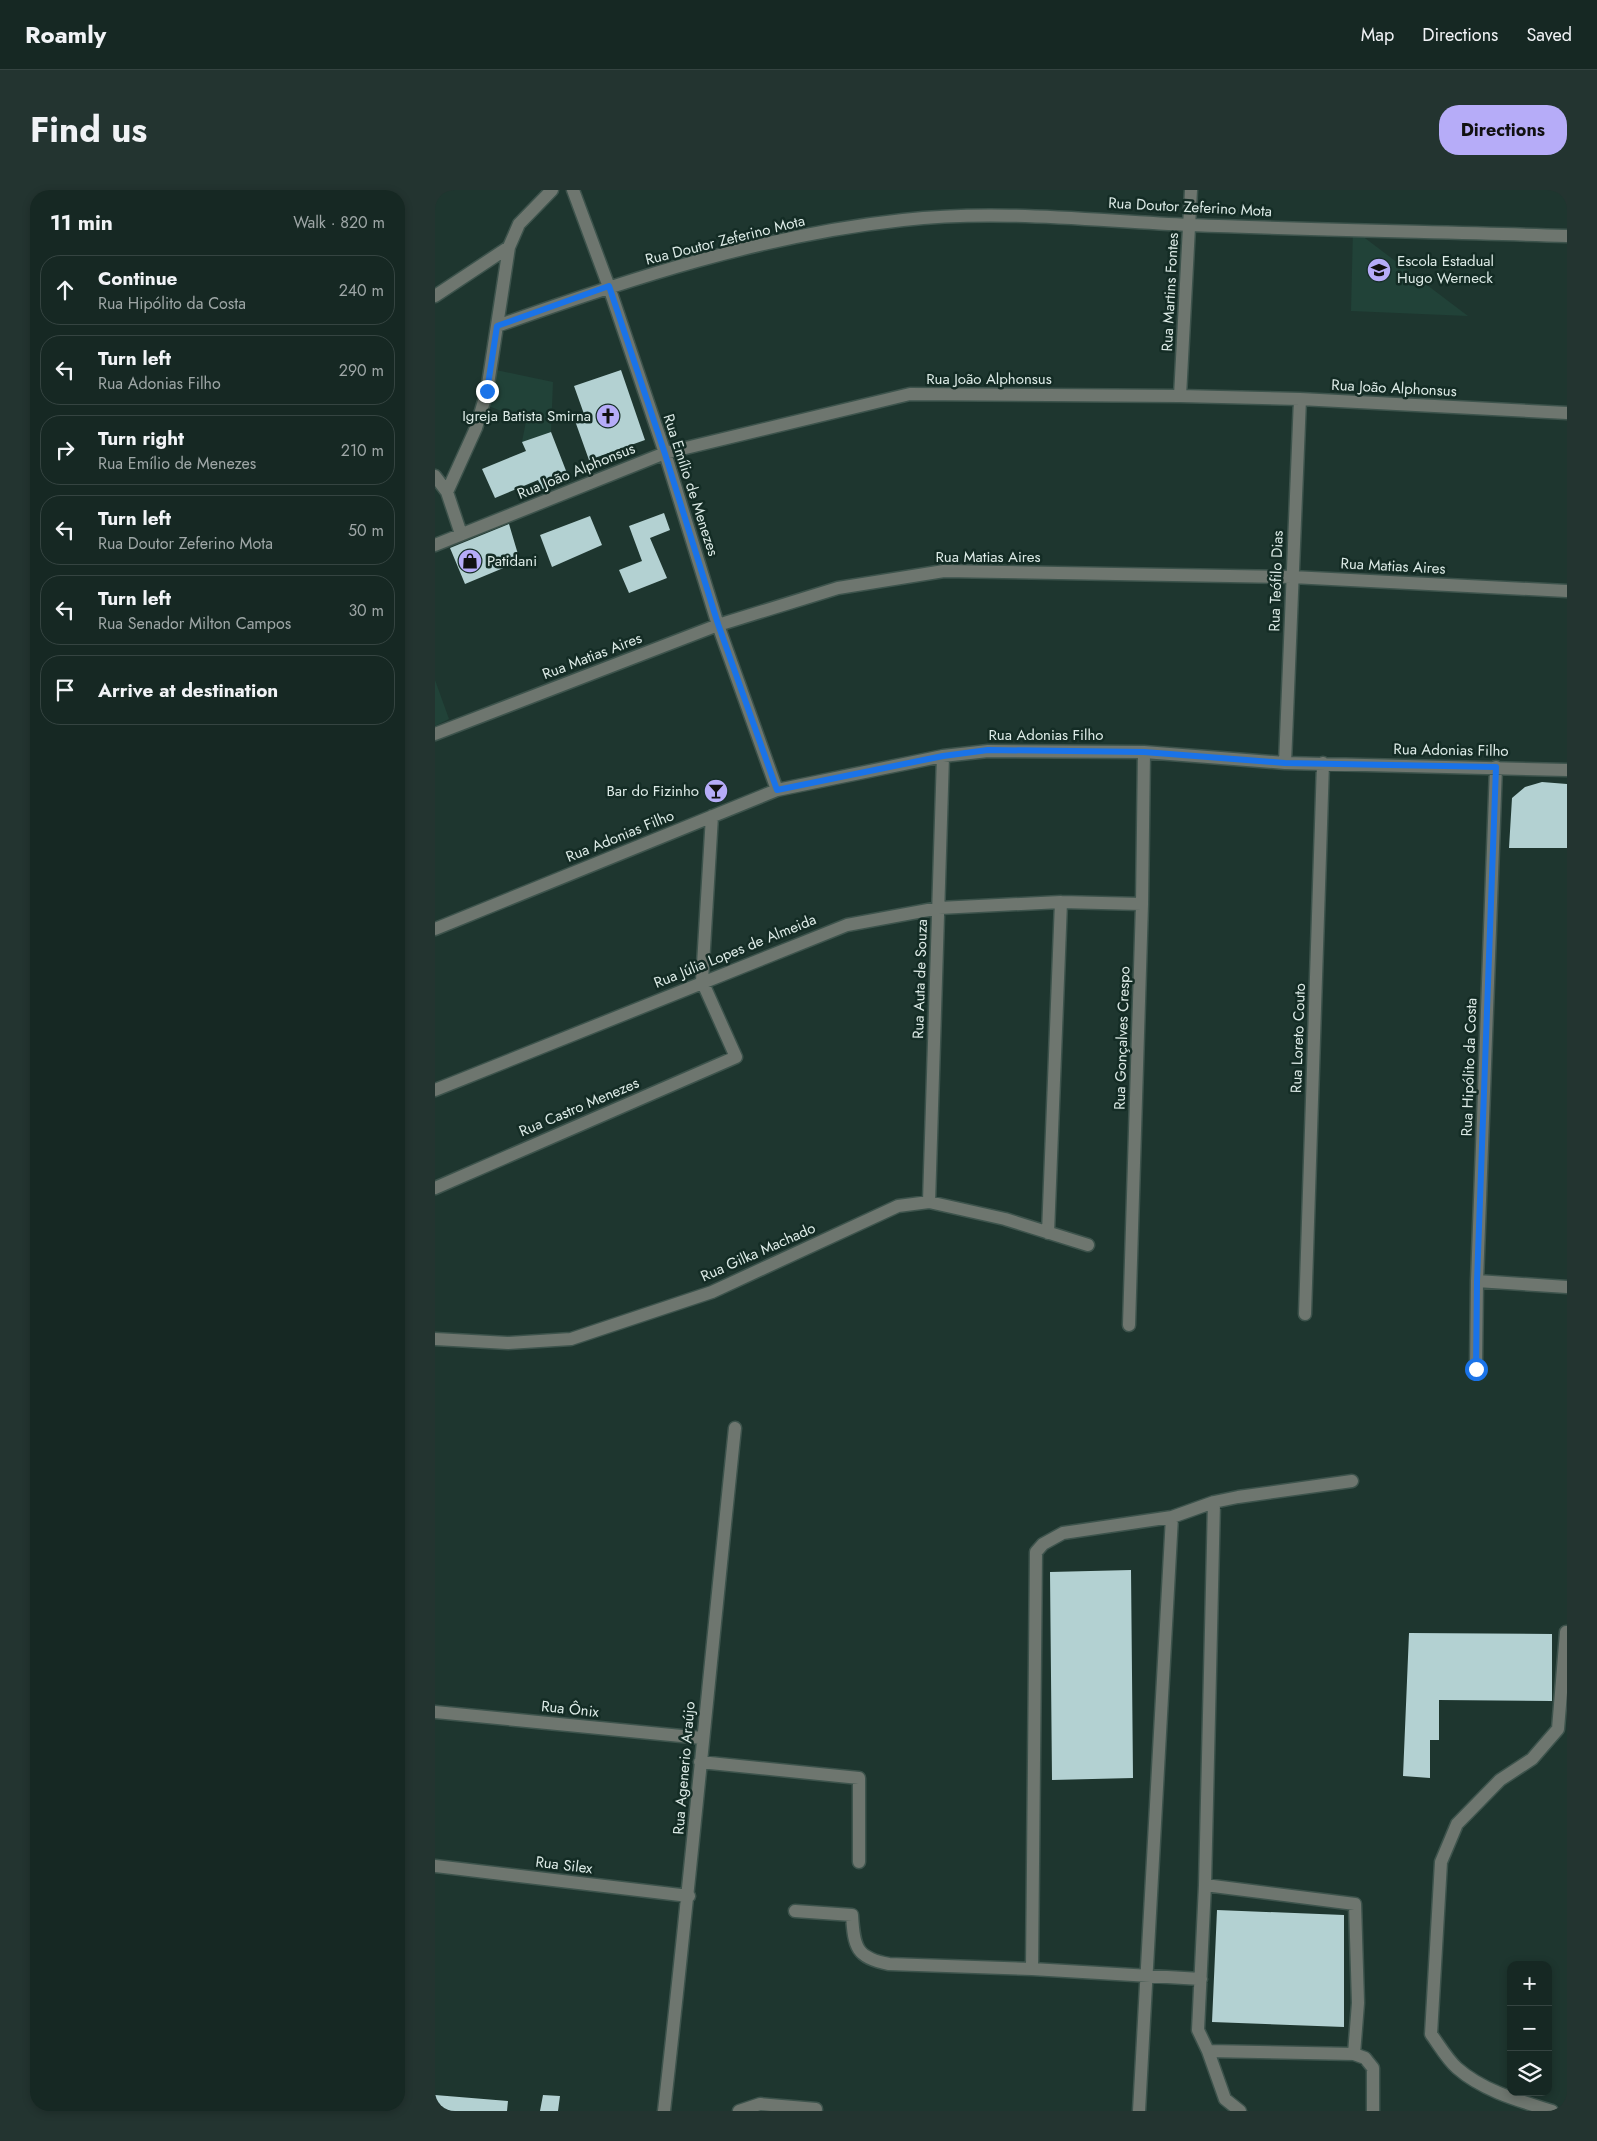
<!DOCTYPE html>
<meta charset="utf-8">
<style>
:root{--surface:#162823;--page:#233430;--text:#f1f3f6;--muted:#9ea6a6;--line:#354441;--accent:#b6acf8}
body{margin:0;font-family:Jost,sans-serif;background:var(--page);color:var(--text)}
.controls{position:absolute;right:15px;bottom:15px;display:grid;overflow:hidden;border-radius:10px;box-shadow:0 2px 8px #0003}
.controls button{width:45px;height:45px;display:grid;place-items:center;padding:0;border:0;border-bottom:1px solid var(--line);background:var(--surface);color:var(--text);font:25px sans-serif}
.stop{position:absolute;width:15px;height:15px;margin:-11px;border:4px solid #1a73e8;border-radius:50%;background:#fff}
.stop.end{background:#1a73e8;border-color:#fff;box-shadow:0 1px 5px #0008}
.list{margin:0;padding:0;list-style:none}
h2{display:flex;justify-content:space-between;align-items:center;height:65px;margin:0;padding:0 20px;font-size:21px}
h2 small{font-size:16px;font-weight:400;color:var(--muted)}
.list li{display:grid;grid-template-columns:32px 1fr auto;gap:15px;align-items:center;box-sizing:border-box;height:70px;margin:0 10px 10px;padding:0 10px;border:1px solid var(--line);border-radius:20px}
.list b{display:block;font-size:19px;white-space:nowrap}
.list p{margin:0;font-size:16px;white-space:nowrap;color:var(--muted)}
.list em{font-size:16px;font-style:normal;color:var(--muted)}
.icon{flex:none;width:28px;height:28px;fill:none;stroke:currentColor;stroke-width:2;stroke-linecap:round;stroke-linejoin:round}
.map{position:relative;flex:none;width:1132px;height:1921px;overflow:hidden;border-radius:20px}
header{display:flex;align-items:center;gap:30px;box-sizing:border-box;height:70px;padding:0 25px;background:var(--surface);border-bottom:1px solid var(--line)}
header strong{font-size:24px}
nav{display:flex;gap:28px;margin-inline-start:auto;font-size:18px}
.intro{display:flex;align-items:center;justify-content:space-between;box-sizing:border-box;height:120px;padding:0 30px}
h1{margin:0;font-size:35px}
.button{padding:12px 22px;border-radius:20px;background:var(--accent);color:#111;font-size:18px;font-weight:700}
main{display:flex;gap:30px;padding:0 30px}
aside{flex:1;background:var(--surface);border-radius:20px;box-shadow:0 2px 8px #0003}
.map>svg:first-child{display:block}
.built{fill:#214238}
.building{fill:#b3d1d2}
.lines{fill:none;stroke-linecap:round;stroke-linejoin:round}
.minor-casing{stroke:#3d534c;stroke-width:15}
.minor{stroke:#6e766f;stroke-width:12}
.route{stroke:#1a73e8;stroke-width:6}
.labels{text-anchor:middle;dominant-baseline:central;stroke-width:5;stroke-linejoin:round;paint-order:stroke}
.street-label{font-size:15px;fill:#ddebe7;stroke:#142c25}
.poi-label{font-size:15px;fill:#ddebe7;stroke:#142c25;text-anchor:start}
</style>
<header>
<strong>Roamly</strong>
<nav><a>Map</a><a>Directions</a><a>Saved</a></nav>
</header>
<div class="intro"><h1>Find us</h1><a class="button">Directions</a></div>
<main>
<aside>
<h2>11 min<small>Walk · 820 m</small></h2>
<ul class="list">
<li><svg class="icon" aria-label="ahead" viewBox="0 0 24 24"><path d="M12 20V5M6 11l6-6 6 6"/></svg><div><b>Continue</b><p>Rua Hipólito da Costa</p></div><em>240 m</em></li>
<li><svg class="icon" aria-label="left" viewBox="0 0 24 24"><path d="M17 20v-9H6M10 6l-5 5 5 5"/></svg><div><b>Turn left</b><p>Rua Adonias Filho</p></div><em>290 m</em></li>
<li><svg class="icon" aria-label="right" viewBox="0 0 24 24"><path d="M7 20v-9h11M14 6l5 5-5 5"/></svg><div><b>Turn right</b><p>Rua Emílio de Menezes</p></div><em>210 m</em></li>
<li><svg class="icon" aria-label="left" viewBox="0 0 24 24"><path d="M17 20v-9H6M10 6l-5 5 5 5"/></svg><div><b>Turn left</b><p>Rua Doutor Zeferino Mota</p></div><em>50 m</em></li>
<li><svg class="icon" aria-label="left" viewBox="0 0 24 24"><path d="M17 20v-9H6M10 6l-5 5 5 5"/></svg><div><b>Turn left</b><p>Rua Senador Milton Campos</p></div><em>30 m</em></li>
<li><svg class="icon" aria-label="arrive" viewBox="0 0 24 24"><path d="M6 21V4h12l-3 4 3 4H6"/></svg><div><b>Arrive at destination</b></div></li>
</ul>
</aside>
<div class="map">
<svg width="1132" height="1921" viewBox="0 0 1132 1921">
<rect width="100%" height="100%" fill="#1e362f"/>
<!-- built -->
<path class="built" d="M918,39L1033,126L916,121Z
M61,180L118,192L116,242L87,252L91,231L51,215Z
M0,490L14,529L0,536Z"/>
<!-- building -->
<path class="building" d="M186,180L210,250L154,270L139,228L149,224L139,196Z
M116,242L135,291L108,300L103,290L60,308L47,279L91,261L87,252Z
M229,323L235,340L215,348L232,388L194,403L184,380L207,371L194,336Z
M155,326L167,355L117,377L105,345Z
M74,334L85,371L30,394L15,358Z
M1107,592L1132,594V658H1074L1077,608L1090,597Z
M696,1380L698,1588L617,1590L615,1382Z
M974,1443L1117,1444V1511L1004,1510V1550H995V1588L968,1586Z
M782,1720L909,1725V1837L777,1832Z
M0,1905L73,1911L72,1921H0Z
M108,1905L125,1906L123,1921H105Z"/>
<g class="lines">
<!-- minor casing -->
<g class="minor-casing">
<path id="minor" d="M138,0L174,97L230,263L283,435L342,600
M0,106L74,57
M62,136C194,89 328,45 468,30C565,19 659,31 756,35C881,40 1007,42 1132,46
M745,206L756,0
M0,286L12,302L26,344
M12,302L41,238L52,201L74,57L84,34L117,0
M0,355L230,263L475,204L745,206L865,209L1132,223
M0,544L283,435L403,398L509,381L857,387L1132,401
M850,573L865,209
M0,739L342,600L508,566L553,561L709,562L850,573L1132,580
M0,900L412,735L504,718L626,712L707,714
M0,998L301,867L267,791L277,626
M494,1012L508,566
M613,1043L626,712
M1042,1091L1132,1097
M870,1124L888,573
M694,1135L707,714L709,562
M0,1149L73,1153L136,1149L277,1102L463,1016L494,1012L570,1029L653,1055
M1041,1179L1042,1091L1061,577
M779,1312L770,1695L763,1840L773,1861L919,1864L930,1868L938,1878V1921
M0,1522L267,1548
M265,1572L424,1588V1672
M0,1676L254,1706
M770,1695L920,1714L923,1813L919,1864
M360,1721L417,1725C419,1757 421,1768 454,1774L597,1779L766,1789
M597,1779L601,1362L608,1354L628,1343L737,1327L779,1312L803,1307L917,1291
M773,1861L790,1909L805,1921
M229,1921C255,1693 276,1465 300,1238
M304,1921L325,1914L381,1919
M704,1921L737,1327
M1117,1921C1085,1911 1048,1901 1022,1878C1012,1869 1004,1855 996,1844L1006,1672L1022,1634L1065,1590L1097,1569L1123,1539L1131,1442"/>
</g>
<!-- minor -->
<use href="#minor" class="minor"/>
</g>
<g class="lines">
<!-- route -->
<path class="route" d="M52,201L62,136L174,96L230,264L283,434L342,600L508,566L553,560L709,562L850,573L1061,577L1042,1091L1041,1179"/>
</g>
<!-- icons -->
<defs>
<g id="school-disc" transform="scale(1.25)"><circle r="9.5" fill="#b6acf8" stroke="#142c25"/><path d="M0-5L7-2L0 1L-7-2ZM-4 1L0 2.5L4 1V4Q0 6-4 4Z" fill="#111"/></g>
<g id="church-disc" transform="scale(1.25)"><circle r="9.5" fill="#b6acf8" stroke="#142c25"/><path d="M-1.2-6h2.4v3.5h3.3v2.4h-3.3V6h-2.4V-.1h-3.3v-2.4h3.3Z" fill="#111"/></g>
<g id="shop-disc" transform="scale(1.25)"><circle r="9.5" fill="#b6acf8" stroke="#142c25"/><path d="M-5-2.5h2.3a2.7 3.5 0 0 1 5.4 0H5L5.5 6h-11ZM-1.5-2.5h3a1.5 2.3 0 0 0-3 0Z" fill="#111"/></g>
<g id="bar-disc" transform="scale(1.25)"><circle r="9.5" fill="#b6acf8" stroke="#142c25"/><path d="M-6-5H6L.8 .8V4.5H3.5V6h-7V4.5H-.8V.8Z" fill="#111"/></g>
</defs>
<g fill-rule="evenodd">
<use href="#school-disc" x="944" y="80"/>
<use href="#church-disc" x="173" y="226"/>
<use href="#shop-disc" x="35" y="371"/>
<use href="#bar-disc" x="281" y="601"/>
</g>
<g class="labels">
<!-- street labels -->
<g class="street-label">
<text transform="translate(755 17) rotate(3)">Rua Doutor Zeferino Mota</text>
<text transform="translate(290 50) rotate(-14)">Rua Doutor Zeferino Mota</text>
<text transform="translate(735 102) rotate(-87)">Rua Martins Fontes</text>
<text x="554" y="189">Rua João Alphonsus</text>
<text transform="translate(959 198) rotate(3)">Rua João Alphonsus</text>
<text transform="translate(141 281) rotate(-22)">Rua João Alphonsus</text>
<text transform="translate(256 295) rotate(72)">Rua Emílio de Menezes</text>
<text x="553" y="367">Rua Matias Aires</text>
<text transform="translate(958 376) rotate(3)">Rua Matias Aires</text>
<text transform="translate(841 391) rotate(-88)">Rua Teófilo Dias</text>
<text transform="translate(157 466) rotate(-21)">Rua Matias Aires</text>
<text x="611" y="545">Rua Adonias Filho</text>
<text transform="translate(1016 560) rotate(1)">Rua Adonias Filho</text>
<text transform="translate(185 646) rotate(-22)">Rua Adonias Filho</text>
<text transform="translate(300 761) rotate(-22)">Rua Júlia Lopes de Almeida</text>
<text transform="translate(485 789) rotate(-88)">Rua Auta de Souza</text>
<text transform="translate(687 848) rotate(-88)">Rua Gonçalves Crespo</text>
<text transform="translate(863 848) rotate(-88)">Rua Loreto Couto</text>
<text transform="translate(1034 877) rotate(-88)">Rua Hipólito da Costa</text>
<text transform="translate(144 917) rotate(-23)">Rua Castro Menezes</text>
<text transform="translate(323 1062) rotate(-24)">Rua Gilka Machado</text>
<text transform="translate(135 1519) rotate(6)">Rua Ônix</text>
<text transform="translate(249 1578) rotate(-85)">Rua Agenerio Araújo</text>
<text transform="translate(129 1675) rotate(7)">Rua Silex</text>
</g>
<!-- poi labels -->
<g class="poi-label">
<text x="962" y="71">Escola Estadual<tspan x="962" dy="17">Hugo Werneck</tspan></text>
<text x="156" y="226" text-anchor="end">Igreja Batista Smirna</text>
<text x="52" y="371">Patidani</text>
<text x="264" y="601" text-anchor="end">Bar do Fizinho</text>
</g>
</g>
</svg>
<div class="controls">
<button>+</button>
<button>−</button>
<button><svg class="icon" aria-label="layers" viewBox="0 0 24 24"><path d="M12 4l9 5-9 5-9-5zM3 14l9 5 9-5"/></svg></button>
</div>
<div class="stop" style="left:1041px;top:1179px"></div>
<div class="stop end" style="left:52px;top:201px"></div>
</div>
</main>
